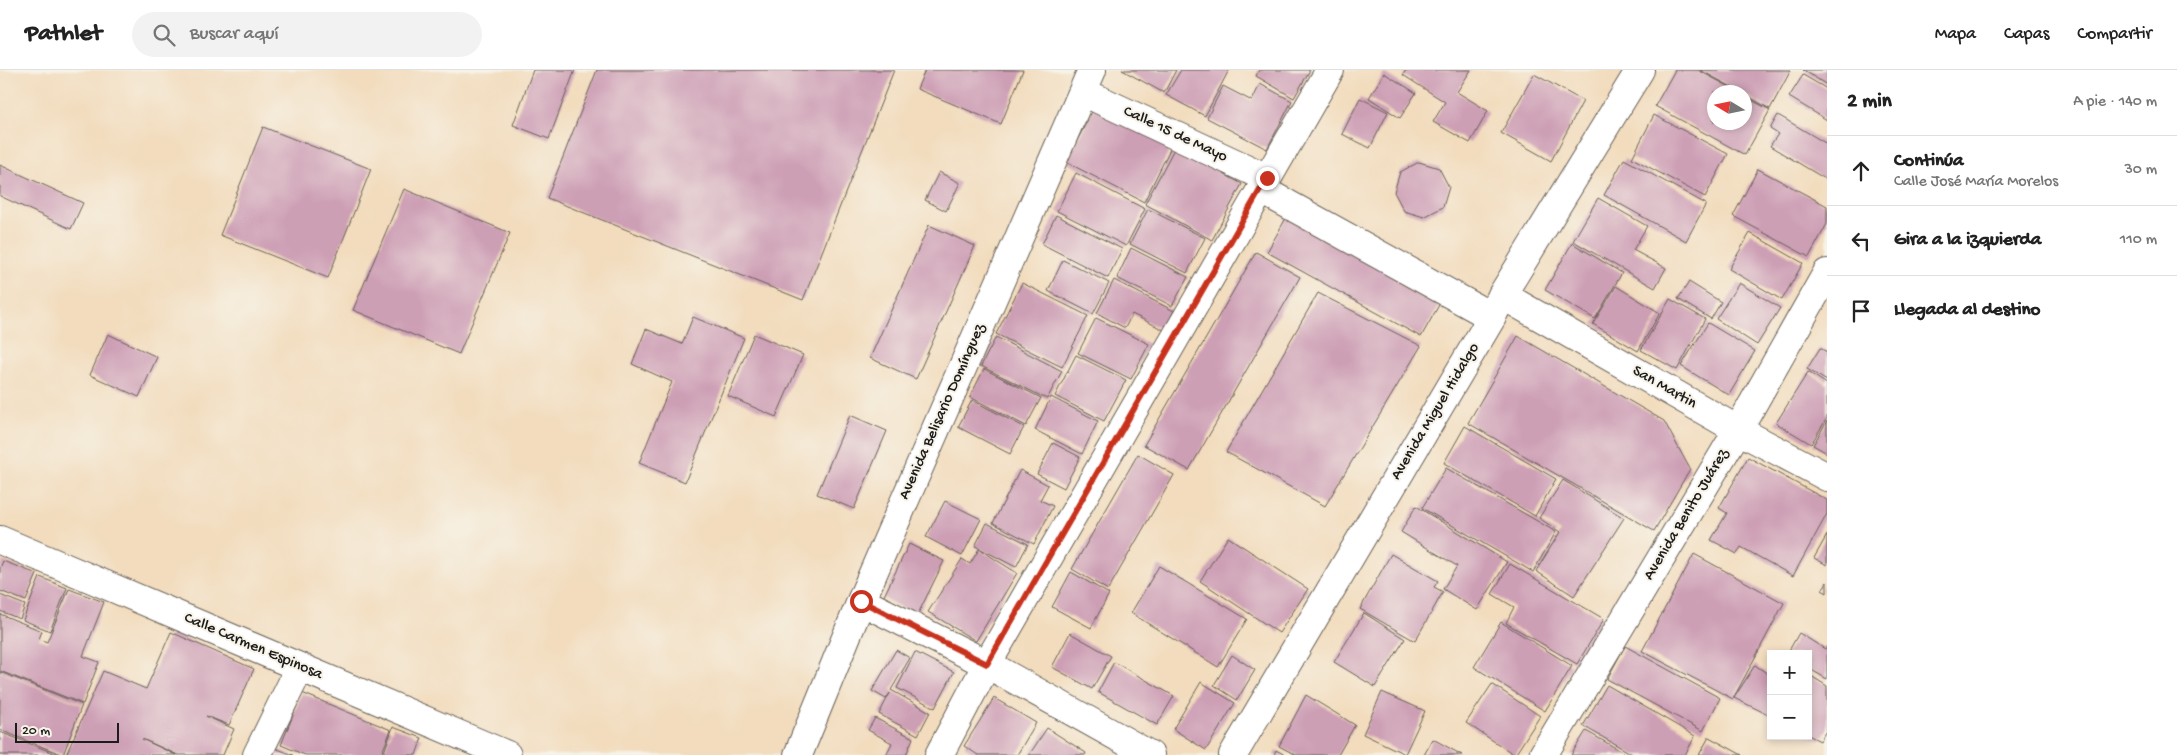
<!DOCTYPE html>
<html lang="es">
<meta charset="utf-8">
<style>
:root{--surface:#fff;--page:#f2f2f2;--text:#222;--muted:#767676;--line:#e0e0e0}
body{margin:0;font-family:"Gochi Hand",sans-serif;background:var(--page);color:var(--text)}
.controls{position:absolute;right:15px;bottom:15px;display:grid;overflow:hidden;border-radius:0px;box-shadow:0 2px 8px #0003}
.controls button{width:45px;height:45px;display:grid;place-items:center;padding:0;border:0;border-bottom:1px solid var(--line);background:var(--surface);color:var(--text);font:25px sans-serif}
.compass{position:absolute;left:1707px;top:15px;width:45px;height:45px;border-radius:50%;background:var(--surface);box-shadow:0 2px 8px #0003;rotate:280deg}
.scale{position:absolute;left:15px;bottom:12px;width:104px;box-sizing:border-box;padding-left:5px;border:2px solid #1c1c1c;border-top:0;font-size:14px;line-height:18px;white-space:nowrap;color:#1c1c1c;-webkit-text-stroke:4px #f7f3e8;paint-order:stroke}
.stop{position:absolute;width:15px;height:15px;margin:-11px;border:4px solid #c8321e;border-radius:50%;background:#fff}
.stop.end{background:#c8321e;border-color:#fff;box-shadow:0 1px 5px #0008}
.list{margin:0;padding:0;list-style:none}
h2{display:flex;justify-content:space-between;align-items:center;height:65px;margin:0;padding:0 20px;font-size:21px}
h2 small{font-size:16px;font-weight:400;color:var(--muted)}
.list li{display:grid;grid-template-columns:32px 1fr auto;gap:15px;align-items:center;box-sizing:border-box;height:70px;padding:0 20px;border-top:1px solid var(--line)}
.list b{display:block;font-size:19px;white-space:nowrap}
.list p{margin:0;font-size:16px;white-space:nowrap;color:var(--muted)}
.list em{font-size:16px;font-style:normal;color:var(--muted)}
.icon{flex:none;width:28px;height:28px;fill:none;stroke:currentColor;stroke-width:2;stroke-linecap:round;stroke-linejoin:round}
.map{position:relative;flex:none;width:1827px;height:685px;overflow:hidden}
header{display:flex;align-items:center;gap:30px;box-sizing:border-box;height:70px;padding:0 25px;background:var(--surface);border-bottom:1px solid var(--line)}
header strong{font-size:24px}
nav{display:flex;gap:28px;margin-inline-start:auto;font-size:18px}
.search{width:350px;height:45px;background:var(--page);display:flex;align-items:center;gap:12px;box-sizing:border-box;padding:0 18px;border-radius:28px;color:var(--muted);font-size:19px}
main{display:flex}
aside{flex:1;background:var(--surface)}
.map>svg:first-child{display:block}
.building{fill:#cd9fb5}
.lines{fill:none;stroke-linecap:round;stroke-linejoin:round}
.minor-casing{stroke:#675f54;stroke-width:30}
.minor{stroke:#fff;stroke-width:28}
.route{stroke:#c8321e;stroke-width:6}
.labels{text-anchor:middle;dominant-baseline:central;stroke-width:4;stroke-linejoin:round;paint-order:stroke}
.street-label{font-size:16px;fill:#1c1c1c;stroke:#f7f3e8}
</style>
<header>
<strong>Pathlet</strong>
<div class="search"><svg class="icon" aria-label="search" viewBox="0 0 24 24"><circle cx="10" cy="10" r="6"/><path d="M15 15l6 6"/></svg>Buscar aquí</div>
<nav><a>Mapa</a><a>Capas</a><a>Compartir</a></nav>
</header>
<main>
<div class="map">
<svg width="1827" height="685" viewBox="0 0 1827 685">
<rect width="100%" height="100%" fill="#f7f3e8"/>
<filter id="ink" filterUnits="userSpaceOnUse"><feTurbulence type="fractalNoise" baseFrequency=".02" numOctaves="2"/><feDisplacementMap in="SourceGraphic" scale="10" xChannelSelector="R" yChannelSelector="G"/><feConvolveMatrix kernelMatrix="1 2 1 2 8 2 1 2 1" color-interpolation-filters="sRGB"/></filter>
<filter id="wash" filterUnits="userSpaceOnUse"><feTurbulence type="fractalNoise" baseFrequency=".0096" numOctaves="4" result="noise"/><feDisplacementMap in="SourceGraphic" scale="20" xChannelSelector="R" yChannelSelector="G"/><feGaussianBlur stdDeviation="1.12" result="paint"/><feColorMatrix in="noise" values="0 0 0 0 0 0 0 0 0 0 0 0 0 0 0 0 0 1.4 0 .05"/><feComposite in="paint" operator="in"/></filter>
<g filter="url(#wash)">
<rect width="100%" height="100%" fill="#f2dcbd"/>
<g id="blocks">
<!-- building -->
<path class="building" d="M533,0H575L549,69L513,55Z
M597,0H894L803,230L547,128Z
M925,0H1023L1001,54L917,19Z
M1122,0H1176L1164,23Z
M1181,0H1229L1205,46L1166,25Z
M1259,0H1310L1294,28L1256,6Z
M1406,0H1471L1457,22L1488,41L1470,73L1433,52L1445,32L1403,5Z
M1675,0H1698L1739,22H1714V52H1744V26L1770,40L1745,85L1655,36Z
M1700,0H1791L1770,39L1744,24V22H1741Z
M1803,0H1827V15Z
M1384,3L1416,23L1400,48L1369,28Z
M1534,4L1583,31L1551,91L1501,63Z
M1803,5L1827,19V50L1789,27Z
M1260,14L1292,31L1267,79L1207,48L1223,16L1252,31Z
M1360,28L1388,42L1370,78L1342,64Z
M1097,32L1174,71L1144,132L1066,92Z
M1654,45L1728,84L1705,127L1632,88Z
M1778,45L1827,74V110L1770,76L1778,64L1770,59Z
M263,57L371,99L328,208L220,165Z
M1175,77L1242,114L1212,170L1145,134Z
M1624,89L1706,134L1686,171L1604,125Z
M1419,92L1439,98L1449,117L1443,137L1424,147L1404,141L1394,122L1400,102Z
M0,95L83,133L71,159L0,126Z
M1758,99L1827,136V154L1809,187L1733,146Z
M939,102L960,113L946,141L925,130Z
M1076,103L1145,139L1126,176L1057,141Z
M404,119L510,163L459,284L353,240Z
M1598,128L1647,156L1633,180L1666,198L1655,218L1573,171Z
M1148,139L1205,168L1187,203L1130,174Z
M1290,141L1444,226L1421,267L1267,182Z
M1056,145L1122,179L1108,208L1042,174Z
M929,155L975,176L916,309L870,288Z
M1750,163L1803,193L1782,230L1729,199Z
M1572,173L1622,203L1595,249L1545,220Z
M1131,178L1188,207L1172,236L1117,208Z
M1256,182L1300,207L1189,400L1144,375Z
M1063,190L1109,213L1093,244L1048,221Z
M1114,210L1174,241L1164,260L1132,244L1125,258L1097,243Z
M1689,212L1721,232L1711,249L1678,229Z
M1022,213L1088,246L1062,297L996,264Z
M1739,213L1780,238L1757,275L1716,249Z
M1616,216L1660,243L1638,281L1593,254Z
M1318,223L1421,276L1325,436L1226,382Z
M1670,229L1705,249L1677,300L1641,280Z
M693,247L744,268L685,412L639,393L672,312L632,294L646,259L682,274Z
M1096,248L1149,274L1131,309L1078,283Z
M1708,253L1755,281L1729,325L1681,296Z
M108,264L157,287L139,327L90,305Z
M754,264L803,285L776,347L728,326Z
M1518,266L1664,351L1690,399L1654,461L1468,353Z
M996,267L1062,301L1047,329L981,296Z
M1820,278L1827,282V311L1807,299Z
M1076,285L1126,310L1104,351L1055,326Z
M984,299L1041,328L1026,356L970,327Z
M1808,302L1827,314V348L1811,374L1776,353Z
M1051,327L1098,351L1082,384L1035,360Z
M972,330L1024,357L1010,384L958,357Z
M850,345L887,361L854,439L817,424Z
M1827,351V383L1813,375Z
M1465,356L1556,409L1535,446L1444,393Z
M1053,373L1080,387L1064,418L1037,404Z
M1138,384L1174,405L1108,520L1072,499Z
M1748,387L1827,430V444L1793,506L1741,477L1737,484L1711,470L1727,443L1719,438Z
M1446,398L1556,462L1533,502L1422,438Z
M1020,400L1048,415L1040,430L1053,436L1034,474L993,453Z
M1563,410L1624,448L1574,526L1536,501L1560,462L1539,448Z
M945,431L981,449L962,486L926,467Z
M1416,436L1507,492L1477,540L1443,519L1457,496L1401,462Z
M987,453L1028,474L1016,497L975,476Z
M1827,465V495L1814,488Z
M1228,467L1308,519L1279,563L1200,511Z
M909,474L944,491L917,546L883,528Z
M979,479L1017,503L976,571L928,542L962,489L970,494Z
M1391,484L1438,511L1434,517L1443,522L1415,571L1360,539Z
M1694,484L1784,533L1733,629L1642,581Z
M3,491L37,504L26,531L0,521V498Z
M1510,494L1604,549L1577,594L1506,553L1514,537L1492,524Z
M1159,496L1247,549L1218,597L1131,543Z
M1071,502L1109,524L1091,558L1052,537Z
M40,507L67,518L50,561L23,550Z
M1827,512V523L1822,520Z
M69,519L104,532L83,586L99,592L83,634L0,601V544L42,561L39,569L47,572Z
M0,525L25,535L20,549L0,541Z
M1364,543L1405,569L1375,617L1334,592Z
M1501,552L1572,596L1545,641L1474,597Z
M171,562L254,599L229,655L206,646L234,659L223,685H178L142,669L176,685H66L103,601L146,619Z
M1070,563L1111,586L1092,619L1052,597Z
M1799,563L1825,579L1827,576V609L1808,598V584H1787Z
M1625,576L1720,628L1703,661L1607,609Z
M896,580L910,588L891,620L930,642L918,665L879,644L890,623L886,629L872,621Z
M915,582L954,602L935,638L897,618Z
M1232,585L1255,600L1237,630L1214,615Z
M1114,592L1174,626L1157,655L1098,622Z
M1755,595L1771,606V646L1734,628Z
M0,602L82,635L63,685L0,660Z
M1808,604L1827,616V659L1820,671L1808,665Z
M1201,612L1235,633L1206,680L1173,659Z
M1492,614L1540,646L1515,685L1466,653Z
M1607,615L1695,666L1685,685H1634L1583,656Z
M1382,622L1425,641L1405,684L1363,664Z
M302,623L391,660L381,685H305L281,675Z
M1306,625L1355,655L1338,685H1296L1279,676Z
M994,628L1036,653L1017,685H978L964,676Z
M875,648L913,668L906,685H886L892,673L868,660Z
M393,657L422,668L416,685H383Z
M1047,658L1086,683L1085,685H1029Z
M1586,661L1628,685H1571Z
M0,662L59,685H0Z
M1709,667L1742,685H1699Z
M1433,669L1462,685H1424Z
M267,675L293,685H263Z
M1276,680L1285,685H1274Z"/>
</g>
</g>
<g filter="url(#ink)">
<use href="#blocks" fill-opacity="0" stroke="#675f54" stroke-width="1"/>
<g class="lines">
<!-- minor casing -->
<g class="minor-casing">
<path id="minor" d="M1083,22L1267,108
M1262,120L1492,247
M1502,225L1738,360L1827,407
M0,470L507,685
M861,531L987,594L1150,685
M257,685L300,597
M798,685L861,531L1092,0
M939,685L987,594L1330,0
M1233,685L1492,247L1502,225L1640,0
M1543,685L1738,360L1827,203"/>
</g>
<!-- minor -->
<use href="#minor" class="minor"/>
</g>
</g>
<g class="lines" filter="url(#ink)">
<!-- route -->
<path class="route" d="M861,531L987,594L1267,108"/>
</g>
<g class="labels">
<!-- street labels -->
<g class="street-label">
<text transform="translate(1175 65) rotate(25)">Calle 15 de Mayo</text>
<text transform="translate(1664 318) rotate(30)">San Martin</text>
<text transform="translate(943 342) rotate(-66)">Avenida Belisario Domínguez</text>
<text transform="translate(1436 342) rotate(-59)">Avenida Miguel Hidalgo</text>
<text transform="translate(1687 445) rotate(-59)">Avenida Benito Juárez</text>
<text transform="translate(253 577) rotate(23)">Calle Carmen Espinosa</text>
</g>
</g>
</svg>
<div class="controls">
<button>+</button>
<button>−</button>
</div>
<svg class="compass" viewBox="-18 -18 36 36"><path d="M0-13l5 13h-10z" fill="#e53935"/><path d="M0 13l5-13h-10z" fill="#767676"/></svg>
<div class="scale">20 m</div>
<div class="stop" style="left:861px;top:531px"></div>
<div class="stop end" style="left:1267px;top:108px"></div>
</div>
<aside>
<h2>2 min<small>A pie · 140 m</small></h2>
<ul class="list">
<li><svg class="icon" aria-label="ahead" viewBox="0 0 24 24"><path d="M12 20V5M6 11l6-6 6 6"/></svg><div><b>Continúa</b><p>Calle José María Morelos</p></div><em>30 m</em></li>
<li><svg class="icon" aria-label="left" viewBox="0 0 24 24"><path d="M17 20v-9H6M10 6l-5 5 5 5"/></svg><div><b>Gira a la izquierda</b></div><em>110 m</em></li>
<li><svg class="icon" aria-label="arrive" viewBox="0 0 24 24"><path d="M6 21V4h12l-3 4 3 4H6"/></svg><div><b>Llegada al destino</b></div></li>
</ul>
</aside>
</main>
